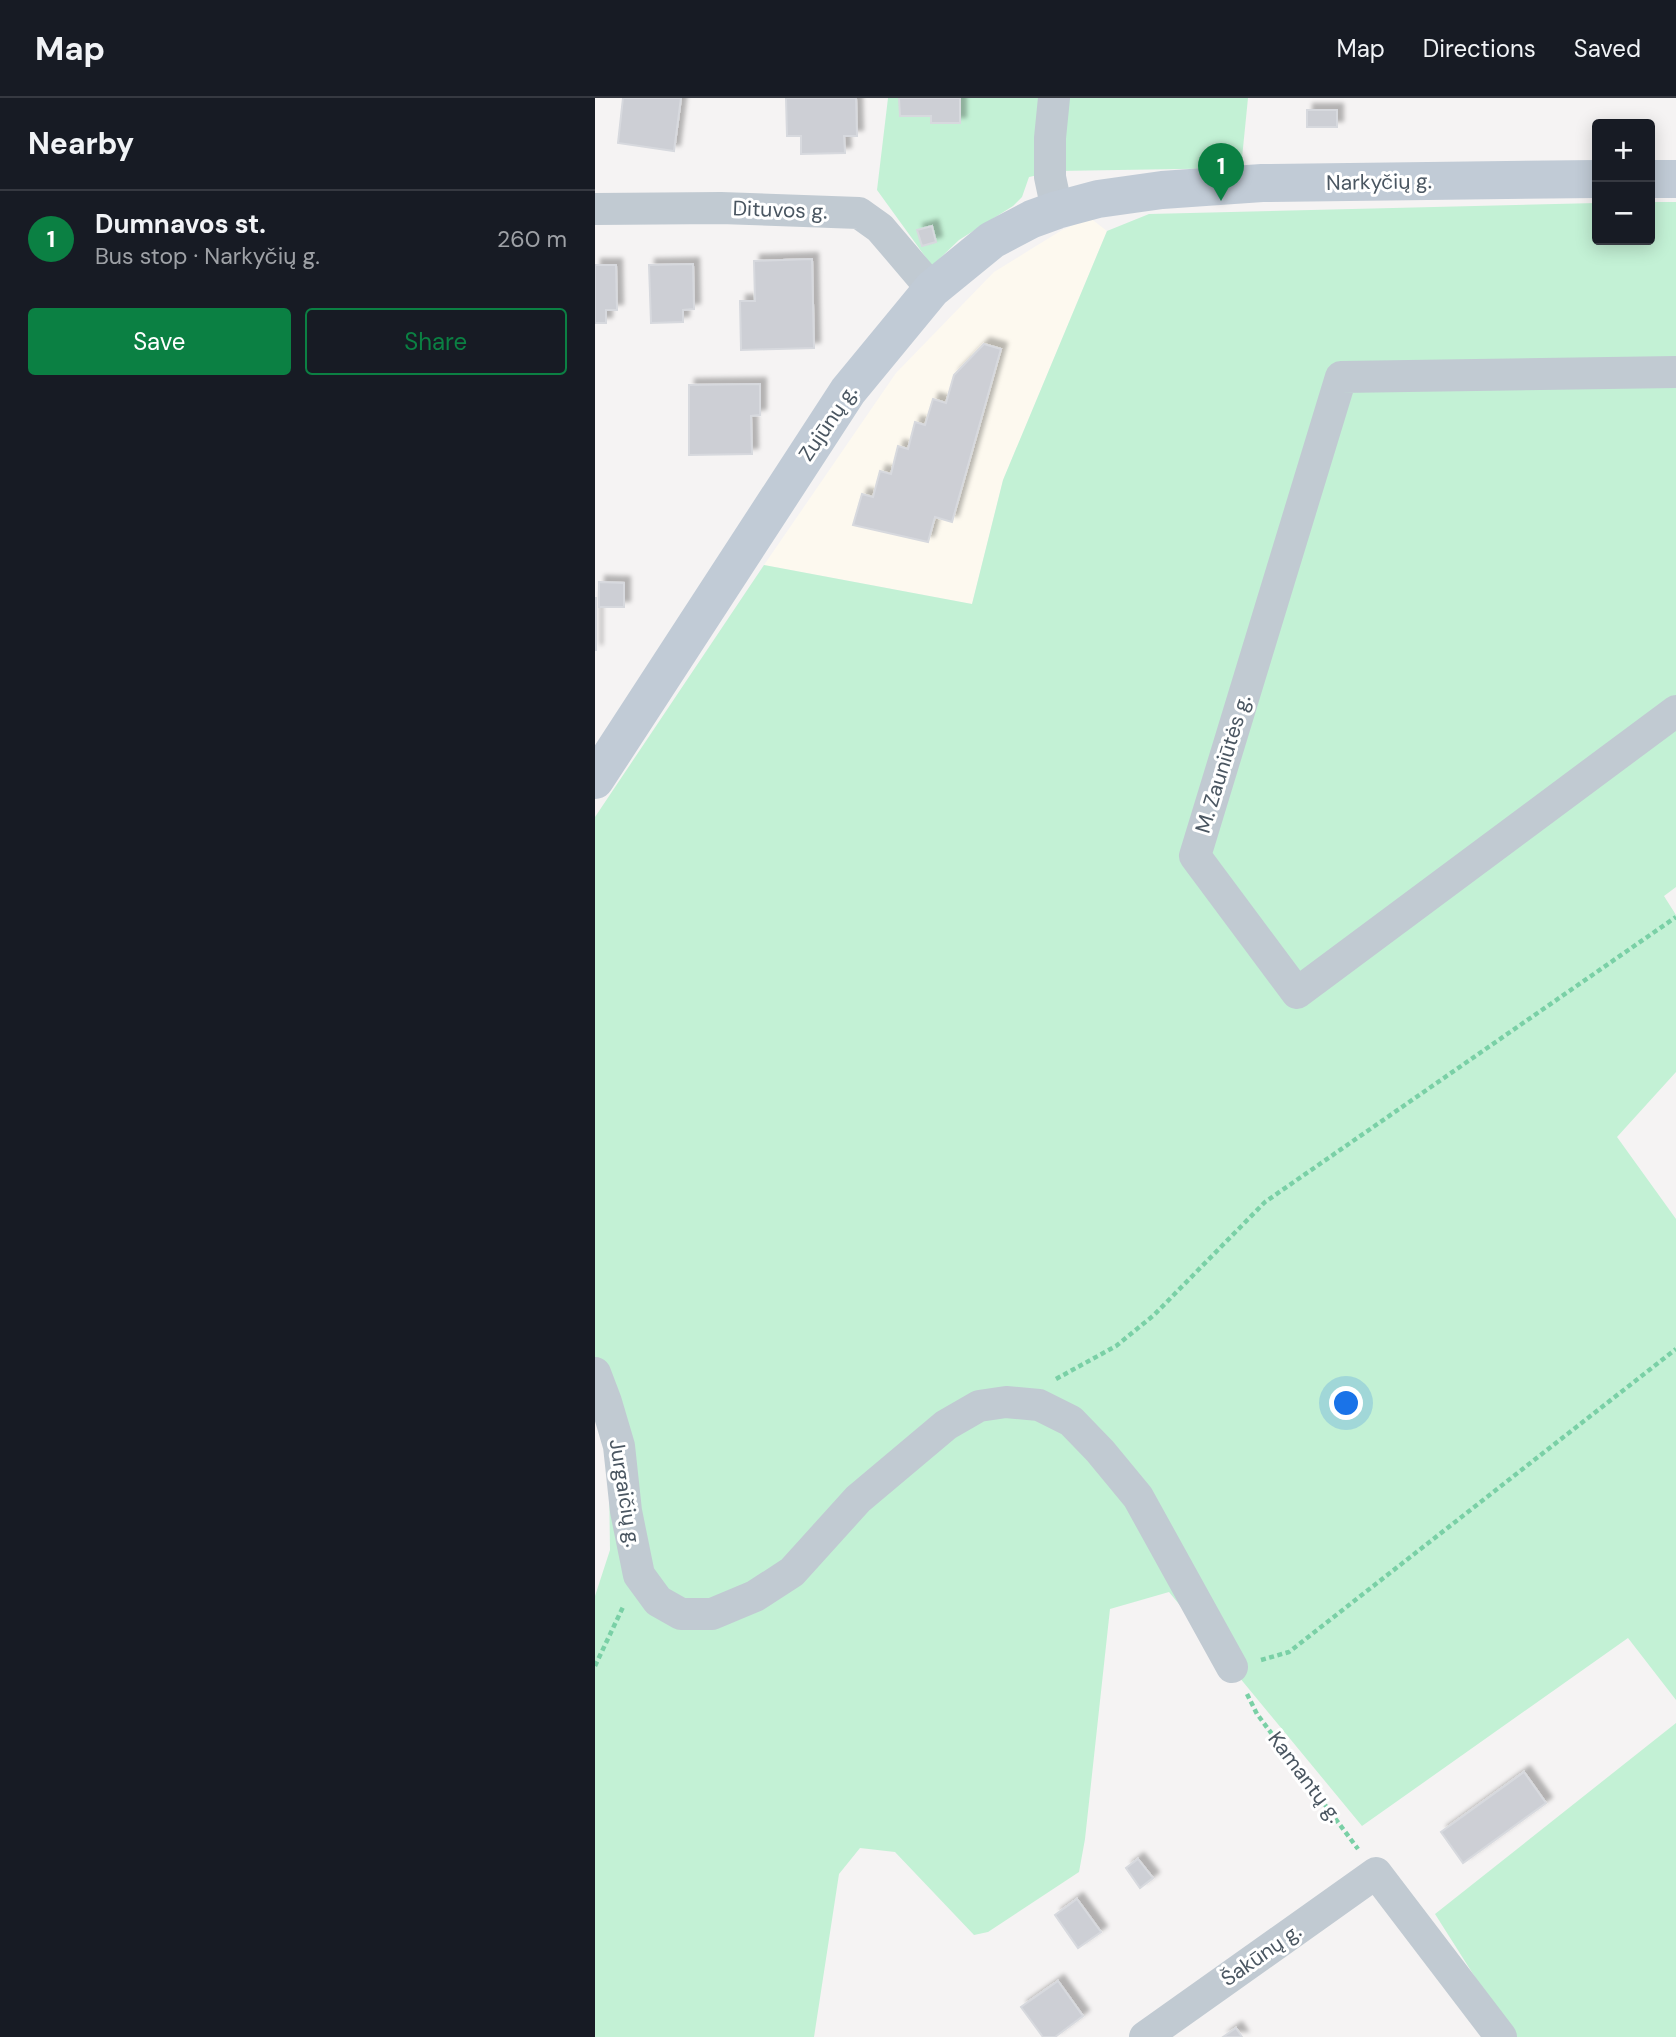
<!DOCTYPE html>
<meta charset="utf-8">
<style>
:root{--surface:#171b24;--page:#242831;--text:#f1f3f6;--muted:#9ea1a6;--line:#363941;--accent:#0b8043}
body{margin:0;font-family:"DM Sans",sans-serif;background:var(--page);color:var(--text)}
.controls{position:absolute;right:21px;top:21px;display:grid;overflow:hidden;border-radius:7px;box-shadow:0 4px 18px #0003}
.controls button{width:63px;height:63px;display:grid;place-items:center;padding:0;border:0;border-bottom:2px solid var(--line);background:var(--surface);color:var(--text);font:35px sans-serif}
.you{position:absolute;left:752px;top:1306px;width:24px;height:24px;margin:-18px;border:5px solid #fff;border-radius:50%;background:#1a73e8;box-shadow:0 0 0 10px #1a73e833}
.badge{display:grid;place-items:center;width:46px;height:46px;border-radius:50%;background:var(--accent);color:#fff;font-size:23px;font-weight:700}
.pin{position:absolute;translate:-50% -58px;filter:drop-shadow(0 2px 4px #0008)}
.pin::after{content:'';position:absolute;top:37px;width:24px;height:21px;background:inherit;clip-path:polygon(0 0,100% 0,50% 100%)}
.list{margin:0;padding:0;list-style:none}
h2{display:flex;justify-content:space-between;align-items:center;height:91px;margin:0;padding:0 28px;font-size:30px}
h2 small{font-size:23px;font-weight:400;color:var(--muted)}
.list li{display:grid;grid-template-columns:46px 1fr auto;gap:21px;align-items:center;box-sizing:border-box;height:98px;padding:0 28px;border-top:2px solid var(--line)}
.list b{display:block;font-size:26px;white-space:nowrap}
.list p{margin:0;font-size:23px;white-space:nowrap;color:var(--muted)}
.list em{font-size:23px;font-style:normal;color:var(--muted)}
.actions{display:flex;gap:14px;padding:21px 28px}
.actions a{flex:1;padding:16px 0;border:2px solid var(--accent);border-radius:7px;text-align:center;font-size:24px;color:var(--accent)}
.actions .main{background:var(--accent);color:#fff}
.map{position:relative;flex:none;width:1081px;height:1939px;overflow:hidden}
header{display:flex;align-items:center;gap:42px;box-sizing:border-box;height:98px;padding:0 35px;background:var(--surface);border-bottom:2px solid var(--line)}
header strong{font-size:33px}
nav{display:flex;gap:38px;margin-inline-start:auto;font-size:24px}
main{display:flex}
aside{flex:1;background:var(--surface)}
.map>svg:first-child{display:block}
.commercial{fill:#fdf9ef}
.green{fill:#c3f1d5}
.building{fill:#cdcfd5;stroke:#d7d9de;stroke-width:2;filter:url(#shadow)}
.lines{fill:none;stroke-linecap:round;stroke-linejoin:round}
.path{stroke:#7ad0a6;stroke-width:4.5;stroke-dasharray:5 3.5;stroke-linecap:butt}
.minor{stroke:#c1cad2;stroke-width:32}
.secondary{stroke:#c1cbd6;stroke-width:38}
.labels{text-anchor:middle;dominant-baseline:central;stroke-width:6;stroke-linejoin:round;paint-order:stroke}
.street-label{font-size:21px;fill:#4a5661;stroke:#fff}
</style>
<header>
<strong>Map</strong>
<nav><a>Map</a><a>Directions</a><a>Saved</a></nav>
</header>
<main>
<aside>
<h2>Nearby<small></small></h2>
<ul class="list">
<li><span class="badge">1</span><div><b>Dumnavos st.</b><p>Bus stop · Narkyčių g.</p></div><em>260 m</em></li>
</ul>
<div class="actions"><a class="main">Save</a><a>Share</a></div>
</aside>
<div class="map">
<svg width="1081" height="1939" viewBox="0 0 1081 1939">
<defs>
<filter id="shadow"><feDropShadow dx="6" dy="-6" stdDeviation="2" flood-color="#0004"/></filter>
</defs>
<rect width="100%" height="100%" fill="#f5f3f3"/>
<!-- commercial -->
<path class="commercial" d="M495,120L512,133L408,382L377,506L169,467L301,275L399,174L467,132Z"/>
<!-- green -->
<path class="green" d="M293,0H653L646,70L462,73L434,79L427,99L418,108L364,142L337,168L282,92Z
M1055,104H1081V789L1069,798L1081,817V974L1022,1039L1081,1121V1602L1033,1540L767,1728L574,1494L515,1511L490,1741L484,1774L393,1834L379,1837L300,1754L265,1750L244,1776L219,1939H0V1498L15,1452L14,1378L0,1302V719L169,467L377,506L408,382L512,133L554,116L1002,105V142H1055Z
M1081,1625V1939H918L840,1816Z"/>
<!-- building -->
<path class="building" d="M28,0H86L79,53L23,45Z
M191,0H261L262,38H249L250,55L206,56V38H192Z
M304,0H365V25H336V18H305Z
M712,12H742V29H712Z
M337,128L341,144L327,148L322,132Z
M217,161L219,250L146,252L145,203H160L159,163Z
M98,166L99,211L88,212V224L56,225L54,167Z
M0,167H21L22,212H11V225H0Z
M389,246L406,251L357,424L340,419L333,444L258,427L267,396L278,399L285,373L296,376L303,348L313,351L320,324L330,327L338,301L351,305L359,277Z
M165,286V317L156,318L157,356L94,357V287Z
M4,484L29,485V509H4Z
M0,500H1V552H0Z
M929,1674L951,1705L868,1765L846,1734Z
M543,1761L558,1780L545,1790L531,1770Z
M482,1801L506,1834L483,1850L460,1817Z
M463,1883L488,1918L460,1939H448L426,1909Z
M641,1930L647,1939H628Z"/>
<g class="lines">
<!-- path -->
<path class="path" d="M461,1281L521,1248L559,1217L670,1104L1081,819
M666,1562L694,1554L1081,1251
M0,1568L28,1509
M652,1596L662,1616L763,1751"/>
<!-- minor -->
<path class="minor" d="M459,0L455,40V79L462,112
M0,111L126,110L264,115L285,130L337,191
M1081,274L746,279L600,758L702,895L1081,613
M0,1275L11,1304L24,1348L31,1413L44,1477L63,1503L86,1516H117L160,1498L197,1474L263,1401L351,1327L384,1308L411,1304L444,1307L476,1323L505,1353L543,1399L637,1569
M550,1939L781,1775L906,1939"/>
<!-- secondary -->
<path class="secondary" d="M1055,81H1081
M0,682L253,293L337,191L397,142L437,121L462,112L503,101L567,92L667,85L1002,81"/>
</g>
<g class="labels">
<!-- street labels -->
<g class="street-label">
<text transform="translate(784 84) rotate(-1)">Narkyčių g.</text>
<text transform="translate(185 112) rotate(2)">Dituvos g.</text>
<text transform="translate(233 325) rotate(-56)">Zujūnų g.</text>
<text transform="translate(628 666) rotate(-73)">M. Zauniūtės g.</text>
<text transform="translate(30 1395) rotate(81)">Jurgaičių g.</text>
<text transform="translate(710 1679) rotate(53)">Kamantų g.</text>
<text transform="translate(666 1857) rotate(-35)">Šakūnų g.</text>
</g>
</g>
</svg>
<div class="controls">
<button>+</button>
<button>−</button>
</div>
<div class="you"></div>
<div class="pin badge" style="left:626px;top:103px">1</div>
</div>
</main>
